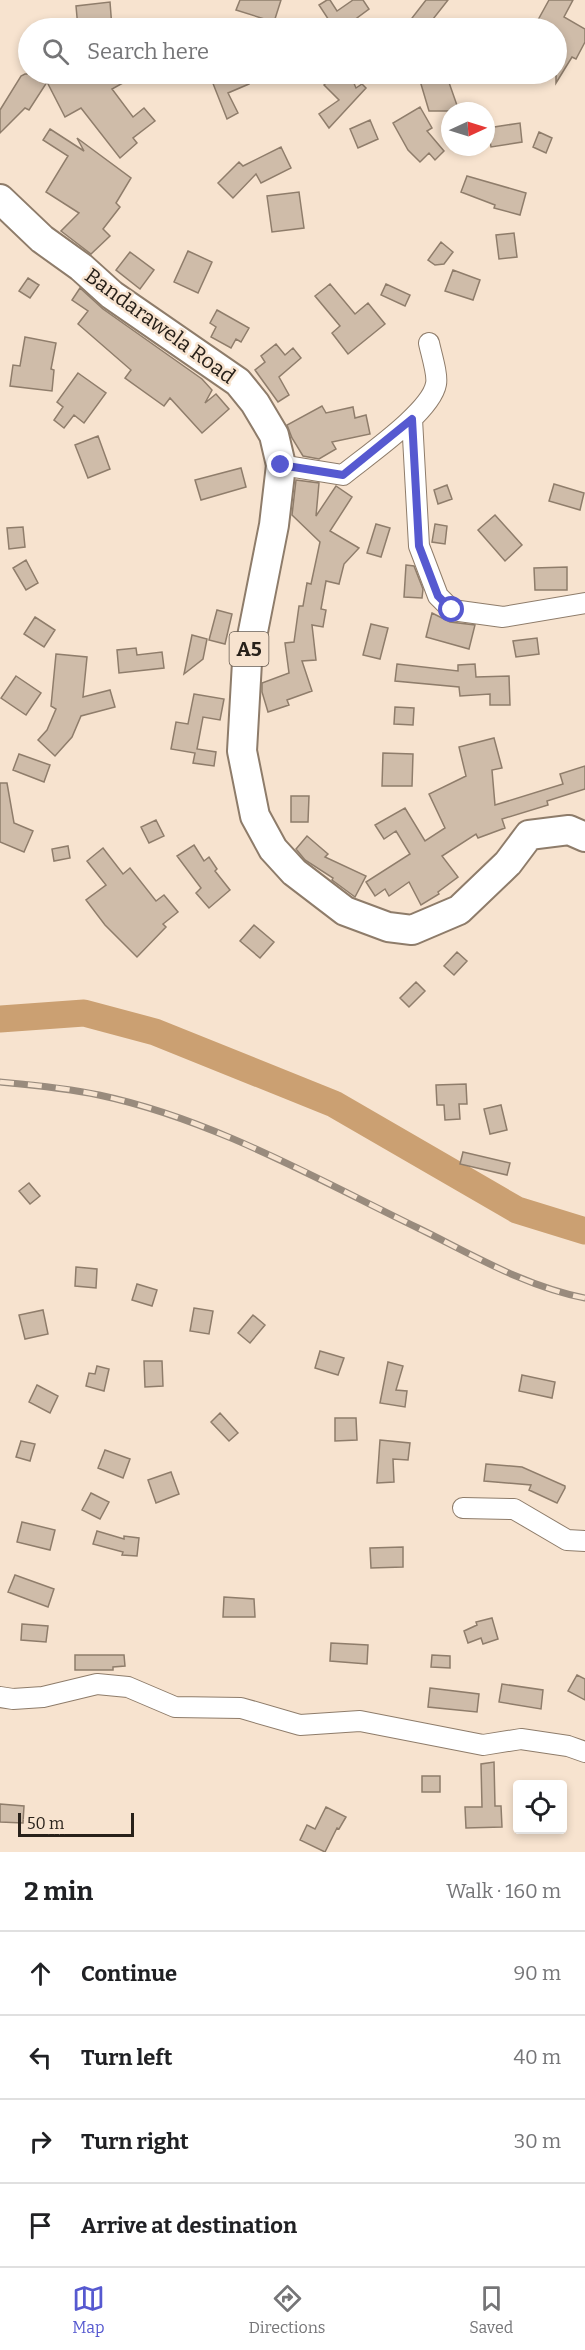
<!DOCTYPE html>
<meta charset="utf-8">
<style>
:root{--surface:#fff;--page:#f6f6f6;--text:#202124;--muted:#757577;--line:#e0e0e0;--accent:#5659d0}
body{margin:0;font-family:Bitter,serif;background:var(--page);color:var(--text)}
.controls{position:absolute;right:18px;bottom:18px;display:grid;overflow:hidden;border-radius:6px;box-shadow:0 3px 9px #0003}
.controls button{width:54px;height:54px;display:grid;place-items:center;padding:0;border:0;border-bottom:2px solid var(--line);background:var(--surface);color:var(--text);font:30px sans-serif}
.compass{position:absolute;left:441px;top:102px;width:54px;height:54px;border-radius:50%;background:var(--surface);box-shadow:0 3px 9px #0003;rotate:86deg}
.scale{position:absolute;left:18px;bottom:15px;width:116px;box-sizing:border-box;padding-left:6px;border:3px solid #28211a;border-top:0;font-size:16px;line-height:21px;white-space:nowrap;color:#28211a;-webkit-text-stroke:4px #f7e3cf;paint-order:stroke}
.stop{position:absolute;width:18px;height:18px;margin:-14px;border:4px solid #5659d0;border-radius:50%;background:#fff}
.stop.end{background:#5659d0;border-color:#fff;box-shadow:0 2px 6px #0008}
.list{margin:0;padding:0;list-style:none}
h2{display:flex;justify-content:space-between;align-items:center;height:78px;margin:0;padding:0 24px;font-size:26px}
h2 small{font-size:20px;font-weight:400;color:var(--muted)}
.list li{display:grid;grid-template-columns:39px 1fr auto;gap:18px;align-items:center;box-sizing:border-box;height:84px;padding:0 24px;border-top:2px solid var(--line)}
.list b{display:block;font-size:22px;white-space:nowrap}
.list em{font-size:20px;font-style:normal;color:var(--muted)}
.icon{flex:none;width:33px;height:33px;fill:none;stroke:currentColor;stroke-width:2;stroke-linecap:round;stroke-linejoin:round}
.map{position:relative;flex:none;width:585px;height:1852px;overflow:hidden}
.search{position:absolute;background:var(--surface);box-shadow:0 3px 9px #0003;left:18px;right:18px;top:18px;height:66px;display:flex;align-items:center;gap:15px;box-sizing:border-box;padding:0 21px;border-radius:33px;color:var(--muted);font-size:22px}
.sheet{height:414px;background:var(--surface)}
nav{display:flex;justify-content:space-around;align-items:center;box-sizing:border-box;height:84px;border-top:2px solid var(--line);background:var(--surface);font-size:16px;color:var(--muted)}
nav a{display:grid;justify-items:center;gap:3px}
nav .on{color:var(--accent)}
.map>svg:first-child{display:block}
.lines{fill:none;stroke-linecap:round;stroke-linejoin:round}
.river{stroke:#cba072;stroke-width:27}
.building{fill:#cfbca9;stroke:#8f7d6b;stroke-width:1.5}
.minor-casing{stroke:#8e7c6a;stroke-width:22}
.highway-casing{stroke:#8e7c6a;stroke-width:32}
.minor{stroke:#fff;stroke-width:20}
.highway{stroke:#fff;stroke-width:28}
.rail-casing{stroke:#998b7d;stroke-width:7}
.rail{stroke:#f7e3cf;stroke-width:4.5;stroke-dasharray:14;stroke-linecap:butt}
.route{stroke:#5659d0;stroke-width:8}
.labels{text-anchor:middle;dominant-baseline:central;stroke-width:5;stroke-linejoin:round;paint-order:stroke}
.shield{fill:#f7e3cf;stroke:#665b50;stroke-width:1.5}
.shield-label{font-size:20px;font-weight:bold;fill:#28211a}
.street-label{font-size:21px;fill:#28211a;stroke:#f7e3cf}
</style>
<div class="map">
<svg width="585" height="1852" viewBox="0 0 585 1852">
<rect width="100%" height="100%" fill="#f7e3cf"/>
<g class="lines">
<!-- river -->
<path class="river" d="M0,1019L84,1013L155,1032L334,1104L517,1210L585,1231"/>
</g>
<!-- building -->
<path class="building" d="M240,0H281L274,22L236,10Z
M327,0H330L337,11L353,0H363L369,9L353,21L358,28H334L319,5Z
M426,0H448L426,28L412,18Z
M549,0H573L564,17L585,29V42L576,59L572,57L556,83V28H552L538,20Z
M110,2L112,28H78L76,6Z
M25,74H139L112,89L133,117L144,108L155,121L133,138L137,143L120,158L81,108L65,117L47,82L29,110L25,108L0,133V110L21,76Z
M232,74H245L249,84L228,93L238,113L227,119L212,81L220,78L222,82L233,77Z
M319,74H350L356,88L362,84L366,88L329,128L319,114L339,100L324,85L326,83Z
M418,74H446L459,111H429Z
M420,107L432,128L427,131L444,151L435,160L429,153L420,162L408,150L393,123Z
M370,120L378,139L358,148L350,129Z
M520,123L522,142L491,147L488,128Z
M50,129L84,151L77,138L131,178L116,203L120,207L103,229L110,236L91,254L61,231L79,213L46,192L68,156L43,140Z
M539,132L552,138L546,153L533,147Z
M281,147L291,168L261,183L256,174L233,198L218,183L239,162L243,166Z
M467,176L526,193L520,215L494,208L495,205L461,192Z
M299,192L304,228L272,232L267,196Z
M514,233L517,257L499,259L496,235Z
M441,242L453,252L444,264L435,265L428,260Z
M188,251L212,262L198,293L174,282Z
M130,252L154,270L140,289L116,270Z
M453,270L480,280L473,300L445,291Z
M28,278L39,285L30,298L19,291Z
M330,284L355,314L368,303L385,324L348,354L332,333L340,326L315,296Z
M386,284L410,295L405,306L381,295Z
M80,288L103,309L202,379L212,390L205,403L216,394L229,409L202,433L170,398L164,406L125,378L131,370L78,324L88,311L72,300Z
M217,310L249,328L241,342L236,339L231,348L211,337L216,327L210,323Z
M25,337L56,343L51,369L54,370L52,391L10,386L13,365L20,366Z
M276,344L285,355L293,348L301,358L279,377L289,395L278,402L255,370L265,362L261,356Z
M78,373L106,393L84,423L74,415L64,428L54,420L63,407L57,402Z
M322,406L326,413L353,407L355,418L366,415L370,434L332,442L336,449L319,459L303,456L292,438L287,425Z
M98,436L110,469L88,478L75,445Z
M241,468L246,487L201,500L195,480Z
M296,480L319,483L316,516L336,486L352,497L330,531L359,548L344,564L339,584L326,581L321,609L326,610L323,627L312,625L316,660L302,661L312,691L287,700L289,705L268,712L262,692V683L289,673L285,643L294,642L299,606H303L307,583L311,584L320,542L292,515Z
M554,484L584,493L580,510L549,501Z
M447,485L452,499L438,504L434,490Z
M495,515L522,545L505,561L478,530Z
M376,524L390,528L381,557L367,553Z
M435,524L447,526L445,544L432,542Z
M23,527L25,547L9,549L7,528Z
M26,560L38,583L26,590L13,568Z
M406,565L414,566L423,589L422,598L404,597Z
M567,567V590H535L534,568Z
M217,610L232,614L225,644L209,640Z
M432,613L450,622L475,625L469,649L426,637Z
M35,617L55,630L44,647L24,634Z
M371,624L388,628L380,659L363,655Z
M192,635L207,639L203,659L184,674Z
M537,638L539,654L516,657L513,641Z
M136,648L137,655L162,652L164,668L119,673L117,650Z
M56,654L87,657L83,697L110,690L115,707L81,716L72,737L55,756L38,740L47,730L56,709L51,706Z
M397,664L458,671V665L475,664L476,677L509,676L510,705H490V694L460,696L459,687L395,681Z
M16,676L41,693L26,715L1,698Z
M194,694L224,699L220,720L203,717L197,749L216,752L214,766L193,763L195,753L171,749L176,722L188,724Z
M395,707L414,708L413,725L394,724Z
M494,738L502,768L492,770L495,805L563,784L560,774L585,766V789L547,801L548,805L502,819L505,828L478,838L476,834L442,856L458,877L438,892L439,894L421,905L409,882L389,896L385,889L375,896L366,882L410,854L396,831L384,839L375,825L405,808L425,841L445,828L429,794L466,776L459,747Z
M383,753L413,754L412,786H382Z
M19,754L50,765L44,782L13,770Z
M0,783H7L14,823L33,831L24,852L0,842Z
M291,796H309L308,822H291Z
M156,820L164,836L149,843L141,827Z
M307,836L328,854L325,857L366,876L355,897L332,880L333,878L305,860L296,849Z
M194,845L204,861L209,857L217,869L215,871L230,890L209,908L196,893L201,888L177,856Z
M68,846L70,858L54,861L52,849Z
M103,848L123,874L130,868L156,901L164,895L178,912L163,924L166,927L137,957L105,925L86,900L106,885L87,861Z
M254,925L274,942L260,958L240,941Z
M457,952L467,961L454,975L444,966Z
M416,982L425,991L409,1007L400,998Z
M466,1084L467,1104H459L460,1119L445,1120L444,1105H437L436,1085Z
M501,1105L507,1130L490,1134L484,1109Z
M463,1152L510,1163L507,1175L460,1164Z
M29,1183L40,1196L30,1204L19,1191Z
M76,1267L97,1269L96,1288L75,1286Z
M137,1284L157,1290L152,1306L132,1300Z
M194,1308L213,1311L209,1334L190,1331Z
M43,1310L48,1334L25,1339L19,1315Z
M253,1315L265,1325L250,1343L238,1333Z
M320,1351L344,1358L338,1375L315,1368Z
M144,1361H162L163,1386L145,1387Z
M388,1362L403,1366L396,1390L407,1391L405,1407L380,1403Z
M97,1366L109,1369L104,1391L86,1386L89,1373L95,1374Z
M522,1375L555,1382L552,1398L519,1391Z
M37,1385L58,1396L50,1413L29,1402Z
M220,1413L238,1433L229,1441L211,1422Z
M335,1418H356L357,1440L335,1441Z
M380,1440L410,1443L408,1460L393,1459L394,1482L377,1483Z
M21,1441L35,1444L30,1461L16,1457Z
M105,1450L130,1459L123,1478L98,1468Z
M486,1464L522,1467L565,1486V1488L557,1503L529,1490L531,1485L484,1481Z
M171,1472L179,1494L156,1503L148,1480Z
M91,1493L109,1502L100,1519L82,1510Z
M22,1522L55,1530L50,1550L17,1542Z
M97,1531L124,1539V1536L139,1538L137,1556L122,1555L123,1552L93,1544Z
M403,1547V1567L371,1568L370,1548Z
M15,1575L54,1589L48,1607L8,1592Z
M224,1597L254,1599L255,1617H223Z
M492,1618L498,1639L483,1644L481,1638L468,1643L464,1631L477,1625L476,1622Z
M22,1624L48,1626L46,1642L21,1640Z
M331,1643L368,1645L367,1664L330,1661Z
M75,1655H124L125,1666L113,1667V1670H75Z
M432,1655L450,1656V1668L431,1667Z
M577,1675L585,1679V1700L568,1691Z
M502,1684L543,1690L541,1709L499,1702Z
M430,1688L479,1694L477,1712L428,1707Z
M494,1762L495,1806H501L502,1827L466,1828L465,1807H482L481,1764Z
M422,1776H440V1792H422Z
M0,1804L24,1806L23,1823L0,1822Z
M326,1807L346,1817L339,1829L337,1828L325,1852L300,1840L307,1825L315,1829Z"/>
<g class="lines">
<!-- minor casing -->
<g class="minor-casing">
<path id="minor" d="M412,419L419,546L438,596L452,610L503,617L585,603
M281,465L343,475C366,456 431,412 436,384C438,375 431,353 429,343
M463,1508L514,1509L567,1540L585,1541
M0,1697L13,1699L43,1697L97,1684L128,1687L175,1707L241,1708L300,1725L360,1721L483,1745L521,1739L568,1746L585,1752"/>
</g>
<!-- highway casing -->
<g class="highway-casing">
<path id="highway" d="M0,199L42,239L81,267L112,295L238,382L255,403L274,435L281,465L274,525L247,662L242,751L255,816L273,849L294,872L345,911L388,927L412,930L459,910L508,863L529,835L569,830L585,837"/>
</g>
<!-- minor -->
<use href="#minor" class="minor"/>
<!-- highway -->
<use href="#highway" class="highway"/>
<!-- rail casing -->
<g class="rail-casing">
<path id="rail" d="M0,1082C33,1085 67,1088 99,1095C212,1119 315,1178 418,1228C471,1254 526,1287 585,1298"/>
</g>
<!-- rail -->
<use href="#rail" class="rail"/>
</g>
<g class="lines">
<!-- route -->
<path class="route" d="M281,465L343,475L412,419L419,546L438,596L452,610"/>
</g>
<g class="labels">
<!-- shield labels -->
<rect class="shield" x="229.5" y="632" width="39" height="34" rx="4.5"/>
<g class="shield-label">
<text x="249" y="649">A5</text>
</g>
<!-- street labels -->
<g class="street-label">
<text transform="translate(160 326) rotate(36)">Bandarawela Road</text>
</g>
</g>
</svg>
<div class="controls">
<button><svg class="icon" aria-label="locate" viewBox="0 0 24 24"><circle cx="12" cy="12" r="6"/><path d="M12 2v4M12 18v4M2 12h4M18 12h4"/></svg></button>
</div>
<svg class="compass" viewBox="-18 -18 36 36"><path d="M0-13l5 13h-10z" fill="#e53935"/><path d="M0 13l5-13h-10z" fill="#757577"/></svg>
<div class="scale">50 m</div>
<div class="stop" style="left:452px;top:610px"></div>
<div class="stop end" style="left:281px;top:465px"></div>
<div class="search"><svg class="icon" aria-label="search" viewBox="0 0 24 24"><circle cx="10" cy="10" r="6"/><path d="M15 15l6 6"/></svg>Search here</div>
</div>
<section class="sheet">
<h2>2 min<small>Walk · 160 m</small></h2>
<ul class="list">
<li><svg class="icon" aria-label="ahead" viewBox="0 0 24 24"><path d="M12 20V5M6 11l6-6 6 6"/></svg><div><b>Continue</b></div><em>90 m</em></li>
<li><svg class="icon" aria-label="left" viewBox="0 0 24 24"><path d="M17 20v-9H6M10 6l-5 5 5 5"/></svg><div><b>Turn left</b></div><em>40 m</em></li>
<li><svg class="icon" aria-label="right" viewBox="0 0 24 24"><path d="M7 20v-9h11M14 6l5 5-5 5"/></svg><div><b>Turn right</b></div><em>30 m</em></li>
<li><svg class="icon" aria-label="arrive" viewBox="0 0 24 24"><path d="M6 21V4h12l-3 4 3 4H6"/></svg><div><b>Arrive at destination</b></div></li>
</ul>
</section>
<nav>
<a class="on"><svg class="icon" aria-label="map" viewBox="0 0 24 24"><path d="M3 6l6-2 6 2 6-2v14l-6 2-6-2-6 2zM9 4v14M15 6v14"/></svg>Map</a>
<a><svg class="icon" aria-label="directions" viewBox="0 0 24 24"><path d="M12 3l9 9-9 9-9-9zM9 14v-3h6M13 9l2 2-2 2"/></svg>Directions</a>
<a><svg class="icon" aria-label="saved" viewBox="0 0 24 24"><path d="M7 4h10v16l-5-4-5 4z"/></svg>Saved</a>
</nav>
